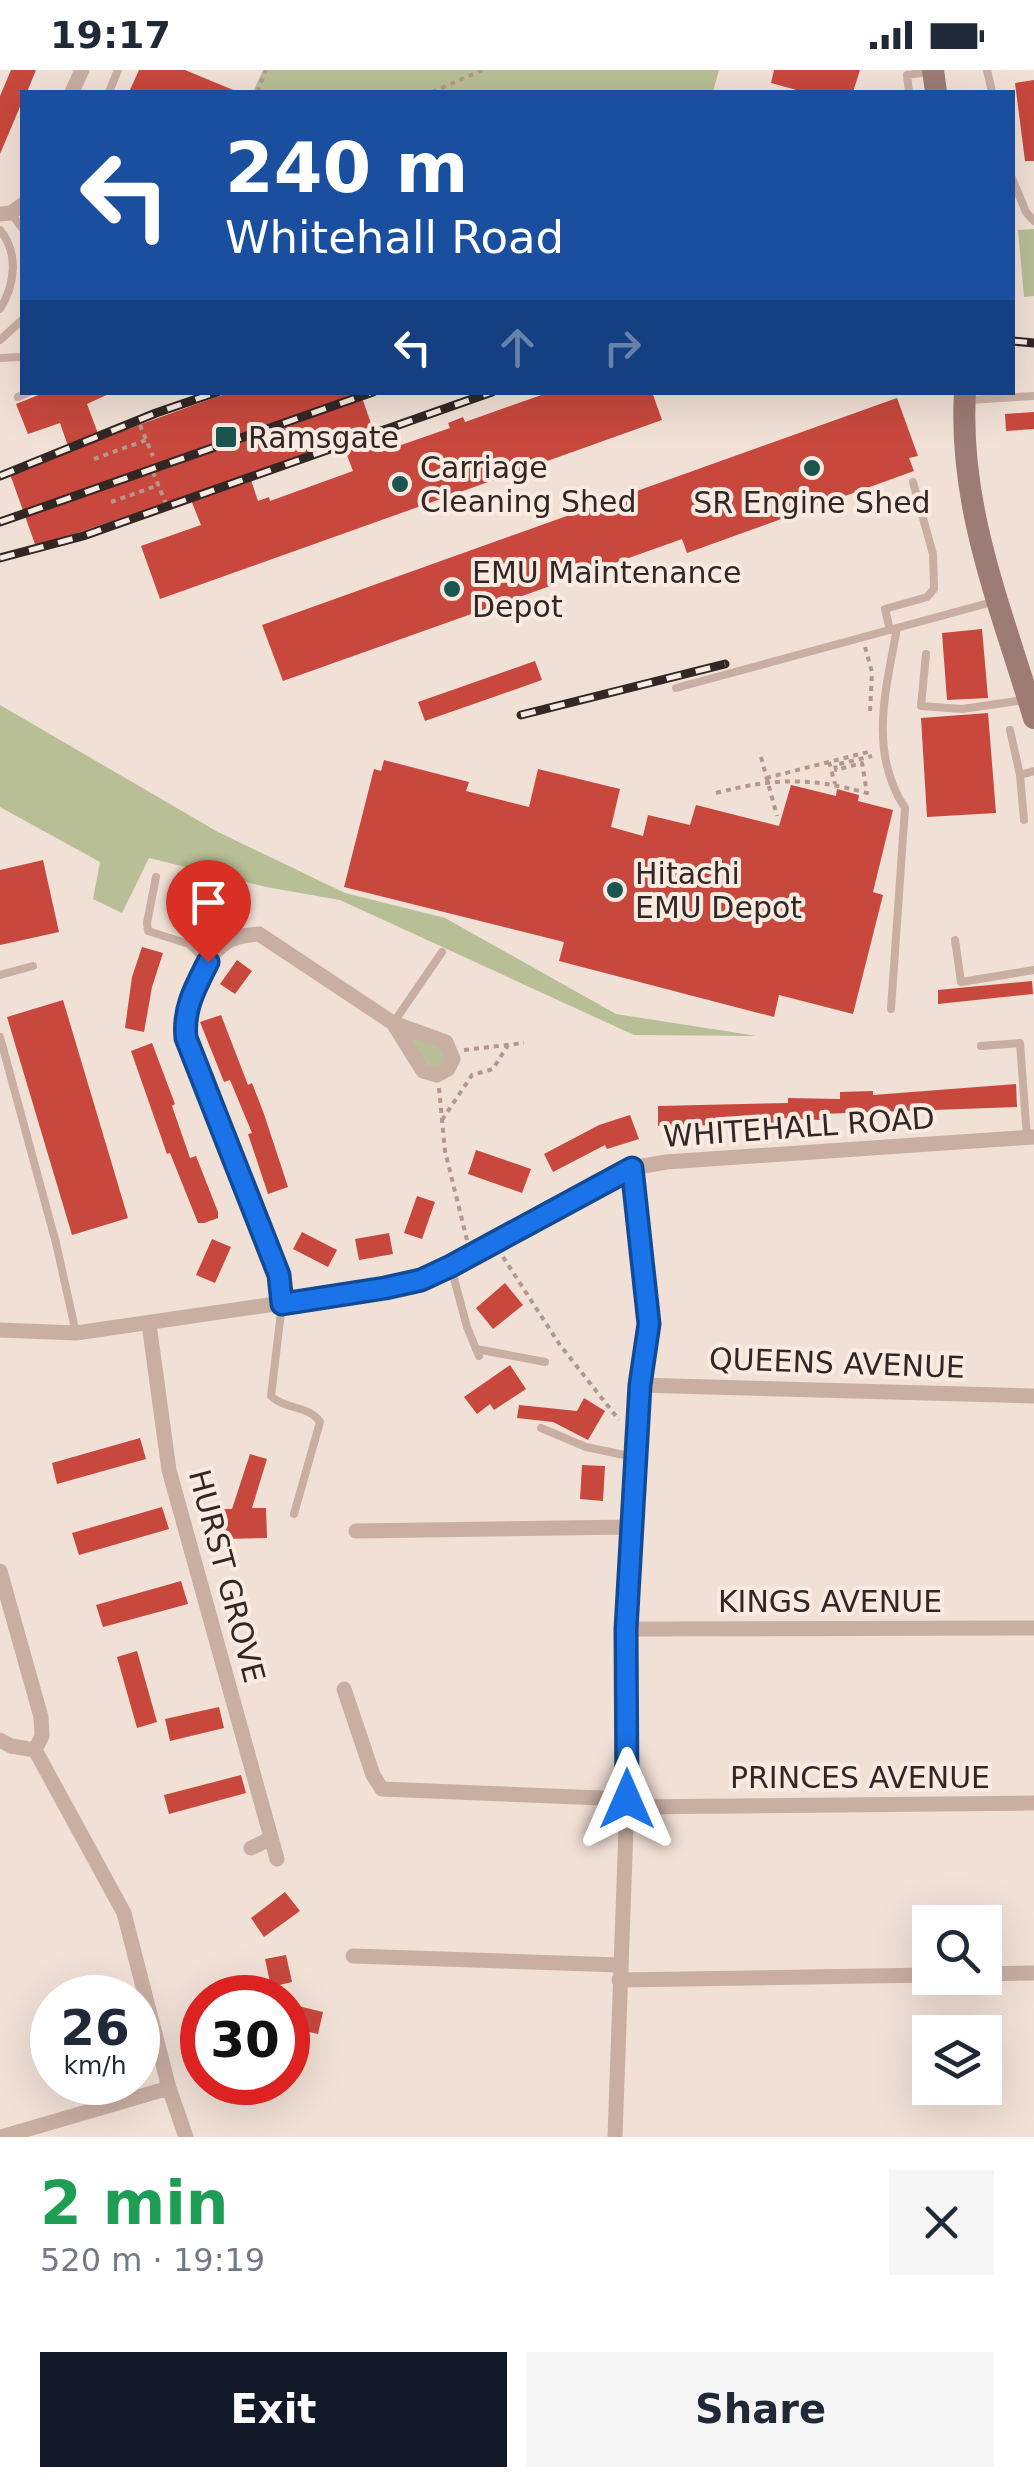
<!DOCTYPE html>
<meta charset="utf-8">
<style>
:root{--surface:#fff;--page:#f6f6f7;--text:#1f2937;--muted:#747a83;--accent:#111827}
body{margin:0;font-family:"DejaVu Sans",sans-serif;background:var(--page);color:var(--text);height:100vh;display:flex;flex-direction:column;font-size:38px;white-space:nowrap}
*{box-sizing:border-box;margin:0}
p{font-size:32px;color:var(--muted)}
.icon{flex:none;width:55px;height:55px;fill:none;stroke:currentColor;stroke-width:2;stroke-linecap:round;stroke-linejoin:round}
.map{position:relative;height:2067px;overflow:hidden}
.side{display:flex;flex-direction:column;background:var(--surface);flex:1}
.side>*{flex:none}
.guide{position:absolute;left:20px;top:20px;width:995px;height:305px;border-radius:0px;box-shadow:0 10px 40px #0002;background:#1a4fa0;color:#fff;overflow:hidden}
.tools{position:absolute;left:912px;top:1835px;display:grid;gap:20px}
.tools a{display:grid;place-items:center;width:90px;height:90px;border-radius:0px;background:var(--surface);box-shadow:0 10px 40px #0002;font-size:50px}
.speed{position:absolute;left:30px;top:1905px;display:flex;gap:20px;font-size:50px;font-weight:700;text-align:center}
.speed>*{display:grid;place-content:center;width:130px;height:130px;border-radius:50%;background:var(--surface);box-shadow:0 10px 40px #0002;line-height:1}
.speed small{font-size:25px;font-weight:400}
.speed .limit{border:15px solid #d22;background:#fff;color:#111}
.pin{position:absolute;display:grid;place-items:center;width:85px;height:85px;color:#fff;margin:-102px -42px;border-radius:50% 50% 50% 0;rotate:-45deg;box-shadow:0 0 10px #0007}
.pin .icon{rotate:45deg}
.me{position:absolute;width:110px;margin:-55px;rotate:0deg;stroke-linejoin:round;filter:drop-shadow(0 0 8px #0008)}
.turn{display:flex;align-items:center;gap:35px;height:210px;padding:0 40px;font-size:45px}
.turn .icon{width:130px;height:130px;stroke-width:2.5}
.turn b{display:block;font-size:70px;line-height:85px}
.lanes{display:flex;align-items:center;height:95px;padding:0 40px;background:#0003;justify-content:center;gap:50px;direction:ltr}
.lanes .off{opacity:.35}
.round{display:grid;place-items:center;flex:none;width:105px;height:105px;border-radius:0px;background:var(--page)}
.summary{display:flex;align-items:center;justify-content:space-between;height:170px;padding:0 40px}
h1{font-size:60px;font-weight:700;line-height:75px;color:#1e9e55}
.cta{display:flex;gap:20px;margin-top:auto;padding:20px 40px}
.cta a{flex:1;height:115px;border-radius:0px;background:var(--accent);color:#fff;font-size:40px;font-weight:700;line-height:115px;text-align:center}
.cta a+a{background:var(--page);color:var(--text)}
.status{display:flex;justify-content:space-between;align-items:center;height:70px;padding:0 50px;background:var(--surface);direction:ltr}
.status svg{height:28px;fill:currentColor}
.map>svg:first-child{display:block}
</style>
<div class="status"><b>19:17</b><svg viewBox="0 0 49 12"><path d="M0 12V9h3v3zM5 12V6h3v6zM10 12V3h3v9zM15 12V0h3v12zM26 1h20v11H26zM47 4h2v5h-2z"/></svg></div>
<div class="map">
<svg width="1034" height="2067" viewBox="0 0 1034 2067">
<rect width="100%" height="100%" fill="#f1e0d6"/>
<path fill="#b8bf96" d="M263,0H719L713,22H253Z
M1034,159V226L1024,227L1018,160Z
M0,635L218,762L345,823L445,848L616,944L757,966L634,965L340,830L266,817L149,788L122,843L93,829L100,792L0,737Z
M404,961L436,971L447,981L444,995L431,999Z"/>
<path fill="#c8483d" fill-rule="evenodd" d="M11,0H36L27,22H22V32L0,84V26Z
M139,0H185L238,22H129Z
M774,0H860L853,22H804L771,13Z
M1034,10V91H1025L1015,13Z
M46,322H113L87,334L100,369L230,322H360L381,382L450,358L448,353L463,347L465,352L550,322H652L662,350L160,529L141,476L201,455L189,425L36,477L10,404L69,379L60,353L28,364L16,334ZM342,372L353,401L270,431L269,427L258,431L249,404Z
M897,328L918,386L909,388L914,401L687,483L682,469L283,611L262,555Z
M1034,342V359L1006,361L1005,344Z
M982,559L988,628L947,630L942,563Z
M535,591L542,610L425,651L418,632Z
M988,643L996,743L927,747L921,648Z
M384,690L469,712L466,721L529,737L538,699L620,719L611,757L643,766L648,745L690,755L696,735L779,756L791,715L836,726L837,719L859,725L858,731L893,740L873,822L883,825L853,944L779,925L774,947L559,891L564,872L344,817L374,699L381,701Z
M43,790L59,862L0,875V800Z
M142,877L163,883L152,917L144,962L125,958L132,907Z
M237,890L252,901L235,924L220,914Z
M1032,911L1033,924L938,934V920Z
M63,930L128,1148L72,1165L7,947Z
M221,945L248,1015L252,1013L264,1044L288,1117L268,1124L248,1064L252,1063L230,1010L224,1012L200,952Z
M152,973L175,1034L172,1036L190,1088L196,1086L218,1142V1148L204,1153H198L170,1083L167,1084L131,981Z
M1016,1014L1017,1037L820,1044V1050L780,1048V1054L658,1056V1036L788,1033V1028L840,1029V1022L873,1021V1025Z
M630,1045L639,1069L607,1079L605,1075L553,1102L544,1084L599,1055Z
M476,1080L531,1099L522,1123L468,1104Z
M417,1126L435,1132L422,1169L404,1163Z
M302,1162L337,1180L328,1197L293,1179Z
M389,1163L393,1184L359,1190L355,1169Z
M212,1169L231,1177L215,1213L196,1205Z
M505,1213L523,1235L493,1259L476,1238Z
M510,1295L526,1319L494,1340L490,1334L477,1344L464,1327Z
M584,1328L605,1341L588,1370L553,1352L517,1348L519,1335L577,1341Z
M140,1368L146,1389L57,1414L52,1393Z
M250,1384L267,1389L252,1438H266L267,1468L223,1469L222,1439H232Z
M582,1395L605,1396L603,1431L580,1429Z
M162,1437L169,1459L79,1485L72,1463Z
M181,1511L188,1534L103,1557L96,1535Z
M137,1581L157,1652L137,1658L117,1587Z
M219,1637L224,1658L170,1671L165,1649Z
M241,1705L246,1723L169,1744L164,1725Z
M285,1822L300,1841L264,1867L251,1848Z
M286,1885L292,1912L271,1917L265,1889Z
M294,1935L323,1942L318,1964L289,1957Z"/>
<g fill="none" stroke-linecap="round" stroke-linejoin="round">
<path stroke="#b4978d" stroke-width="4" stroke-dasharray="5 5" stroke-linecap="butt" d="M257,22L266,0
M432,22L483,0
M140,355L153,386
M94,389L146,370
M153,402L166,434
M111,432L159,415
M865,577L872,602L870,642
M761,687L777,746
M829,692L835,714
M766,708L872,681
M716,723C775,708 808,707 867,723L862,693L836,700L835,695L872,686
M464,980L524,973
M439,1018L445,1081L467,1170
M442,1050L472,1005L493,999L508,975
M503,1187L560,1275L619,1350"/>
<path stroke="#c9aea2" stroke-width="8" d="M987,0L992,22
M109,22L118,0
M909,22L907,5L929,2
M1012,108L1026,142L1034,151
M11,143L22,158
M0,160C19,183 15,215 0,239
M0,270L22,250
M0,288L22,287
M18,327L29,322
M969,330L1034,326
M890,560L885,539L927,527L934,519L933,484L913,412
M926,584L921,636L962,639L1024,630
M676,618L996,531
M1010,660L1020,705
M1024,750L1020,705L1034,701
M156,807L147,853L148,861L189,874L208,892
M955,870L961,912L1034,900
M0,905L33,896
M891,939L905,738C868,682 886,619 897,558
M394,952L442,882
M0,967L56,1173L76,1263
M981,976L1020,973L1027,1068
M451,1197L467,1257L479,1286
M282,1234L271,1326C285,1340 309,1335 320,1352L294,1444
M476,1279L545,1292
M541,1358L586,1377L634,1387"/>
<path stroke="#c9aea2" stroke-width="15" d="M72,22L82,0
M0,144L11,143L22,135
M282,1234L279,1205L186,968C183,937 199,890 227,872C236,866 248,865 259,864L393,953L446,972L453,989L448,999L437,1005L423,1001L393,953
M149,1254L169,1400L277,1789
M0,1260L76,1263L385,1218L421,1209L451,1197L632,1098L666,1092L1034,1067
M639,1315L1034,1326
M356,1461L631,1457
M0,1501L41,1647L42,1666L35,1680
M626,1559L1034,1558
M344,1619L373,1705L382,1719L627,1729
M0,1670L11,1676L35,1680
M35,1680L124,1843L169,2018L186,2067
M626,1737L1034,1733
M251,1778L270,1769
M353,1886L619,1895
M985,1904L1034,1903
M619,1910L930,1905
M1,2067L169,2018
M615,2067L627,1729L626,1559L639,1315L649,1254L632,1098"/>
<path stroke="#9c7c74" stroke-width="22" d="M933,0L936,22
M965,322C958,438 1002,540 1034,648"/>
<g stroke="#332725" stroke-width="9">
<path id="rail" d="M1012,271L1034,273
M0,406L156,343L217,322
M0,452L373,322
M0,488L83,466L492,322
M521,645L725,594"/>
</g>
<use href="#rail" stroke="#f9ebe2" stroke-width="5" stroke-dasharray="15" stroke-linecap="butt"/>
</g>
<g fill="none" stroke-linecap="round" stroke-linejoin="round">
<g stroke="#114b97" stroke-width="25">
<path id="route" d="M208,892C195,918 183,939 186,968L279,1205L282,1234L385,1218L421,1210L451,1196L632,1098L649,1254L640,1315L626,1559L627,1729"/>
</g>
<use href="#route" stroke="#1a73e8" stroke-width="18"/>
</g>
<g fill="#1a554f" stroke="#f9ebe2" stroke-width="4">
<rect x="214" y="355" width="24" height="24" rx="5"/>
<circle cx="812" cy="398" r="10"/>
<circle cx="400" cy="414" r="10"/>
<circle cx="452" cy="519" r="10"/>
<circle cx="615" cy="820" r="10"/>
</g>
<g text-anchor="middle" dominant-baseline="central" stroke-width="8" stroke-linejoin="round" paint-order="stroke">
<g font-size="30" fill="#332725" stroke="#f9ebe2" text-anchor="start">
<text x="248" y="367">Ramsgate</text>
<text x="420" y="397">Carriage<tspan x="420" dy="34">Cleaning Shed</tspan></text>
<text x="812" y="432" text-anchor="middle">SR Engine Shed</text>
<text x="472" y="502">EMU Maintenance<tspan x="472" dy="34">Depot</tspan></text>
<text x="635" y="803">Hitachi<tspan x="635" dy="34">EMU Depot</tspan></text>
</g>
<g font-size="30" fill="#332725" stroke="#f9ebe2">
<text transform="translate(799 1057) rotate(-4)">WHITEHALL ROAD</text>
<text transform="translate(837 1293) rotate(2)">QUEENS AVENUE</text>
<text transform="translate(227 1506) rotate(75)">HURST GROVE</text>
<text x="830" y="1531">KINGS AVENUE</text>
<text x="860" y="1707">PRINCES AVENUE</text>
</g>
</g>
</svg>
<div class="tools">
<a><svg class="icon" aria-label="search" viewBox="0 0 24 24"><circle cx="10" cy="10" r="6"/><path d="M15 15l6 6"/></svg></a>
<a><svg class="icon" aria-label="layers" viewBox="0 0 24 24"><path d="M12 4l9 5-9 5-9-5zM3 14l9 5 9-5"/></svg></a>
</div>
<div class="speed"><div>26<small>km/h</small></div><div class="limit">30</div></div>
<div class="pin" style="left:208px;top:892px;background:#d93025"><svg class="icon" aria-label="arrive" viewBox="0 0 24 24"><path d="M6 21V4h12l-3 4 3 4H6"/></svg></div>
<svg class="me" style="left:627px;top:1729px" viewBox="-20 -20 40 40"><path d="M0-17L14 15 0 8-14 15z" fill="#1a73e8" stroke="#fff" stroke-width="4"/></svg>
<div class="guide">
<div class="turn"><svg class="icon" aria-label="left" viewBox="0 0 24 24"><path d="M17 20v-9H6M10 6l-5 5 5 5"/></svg><div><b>240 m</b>Whitehall Road</div></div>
<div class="lanes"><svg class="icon" aria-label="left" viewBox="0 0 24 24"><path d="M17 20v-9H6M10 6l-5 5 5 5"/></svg><svg class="icon off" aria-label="ahead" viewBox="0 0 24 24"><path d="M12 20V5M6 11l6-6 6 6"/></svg><svg class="icon off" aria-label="right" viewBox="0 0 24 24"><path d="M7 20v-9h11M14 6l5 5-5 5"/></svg></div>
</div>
</div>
<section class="side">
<div class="summary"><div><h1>2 min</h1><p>520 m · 19:19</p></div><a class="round"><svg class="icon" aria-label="close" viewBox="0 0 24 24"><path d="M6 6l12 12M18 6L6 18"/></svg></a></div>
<div class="cta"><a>Exit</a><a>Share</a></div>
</section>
